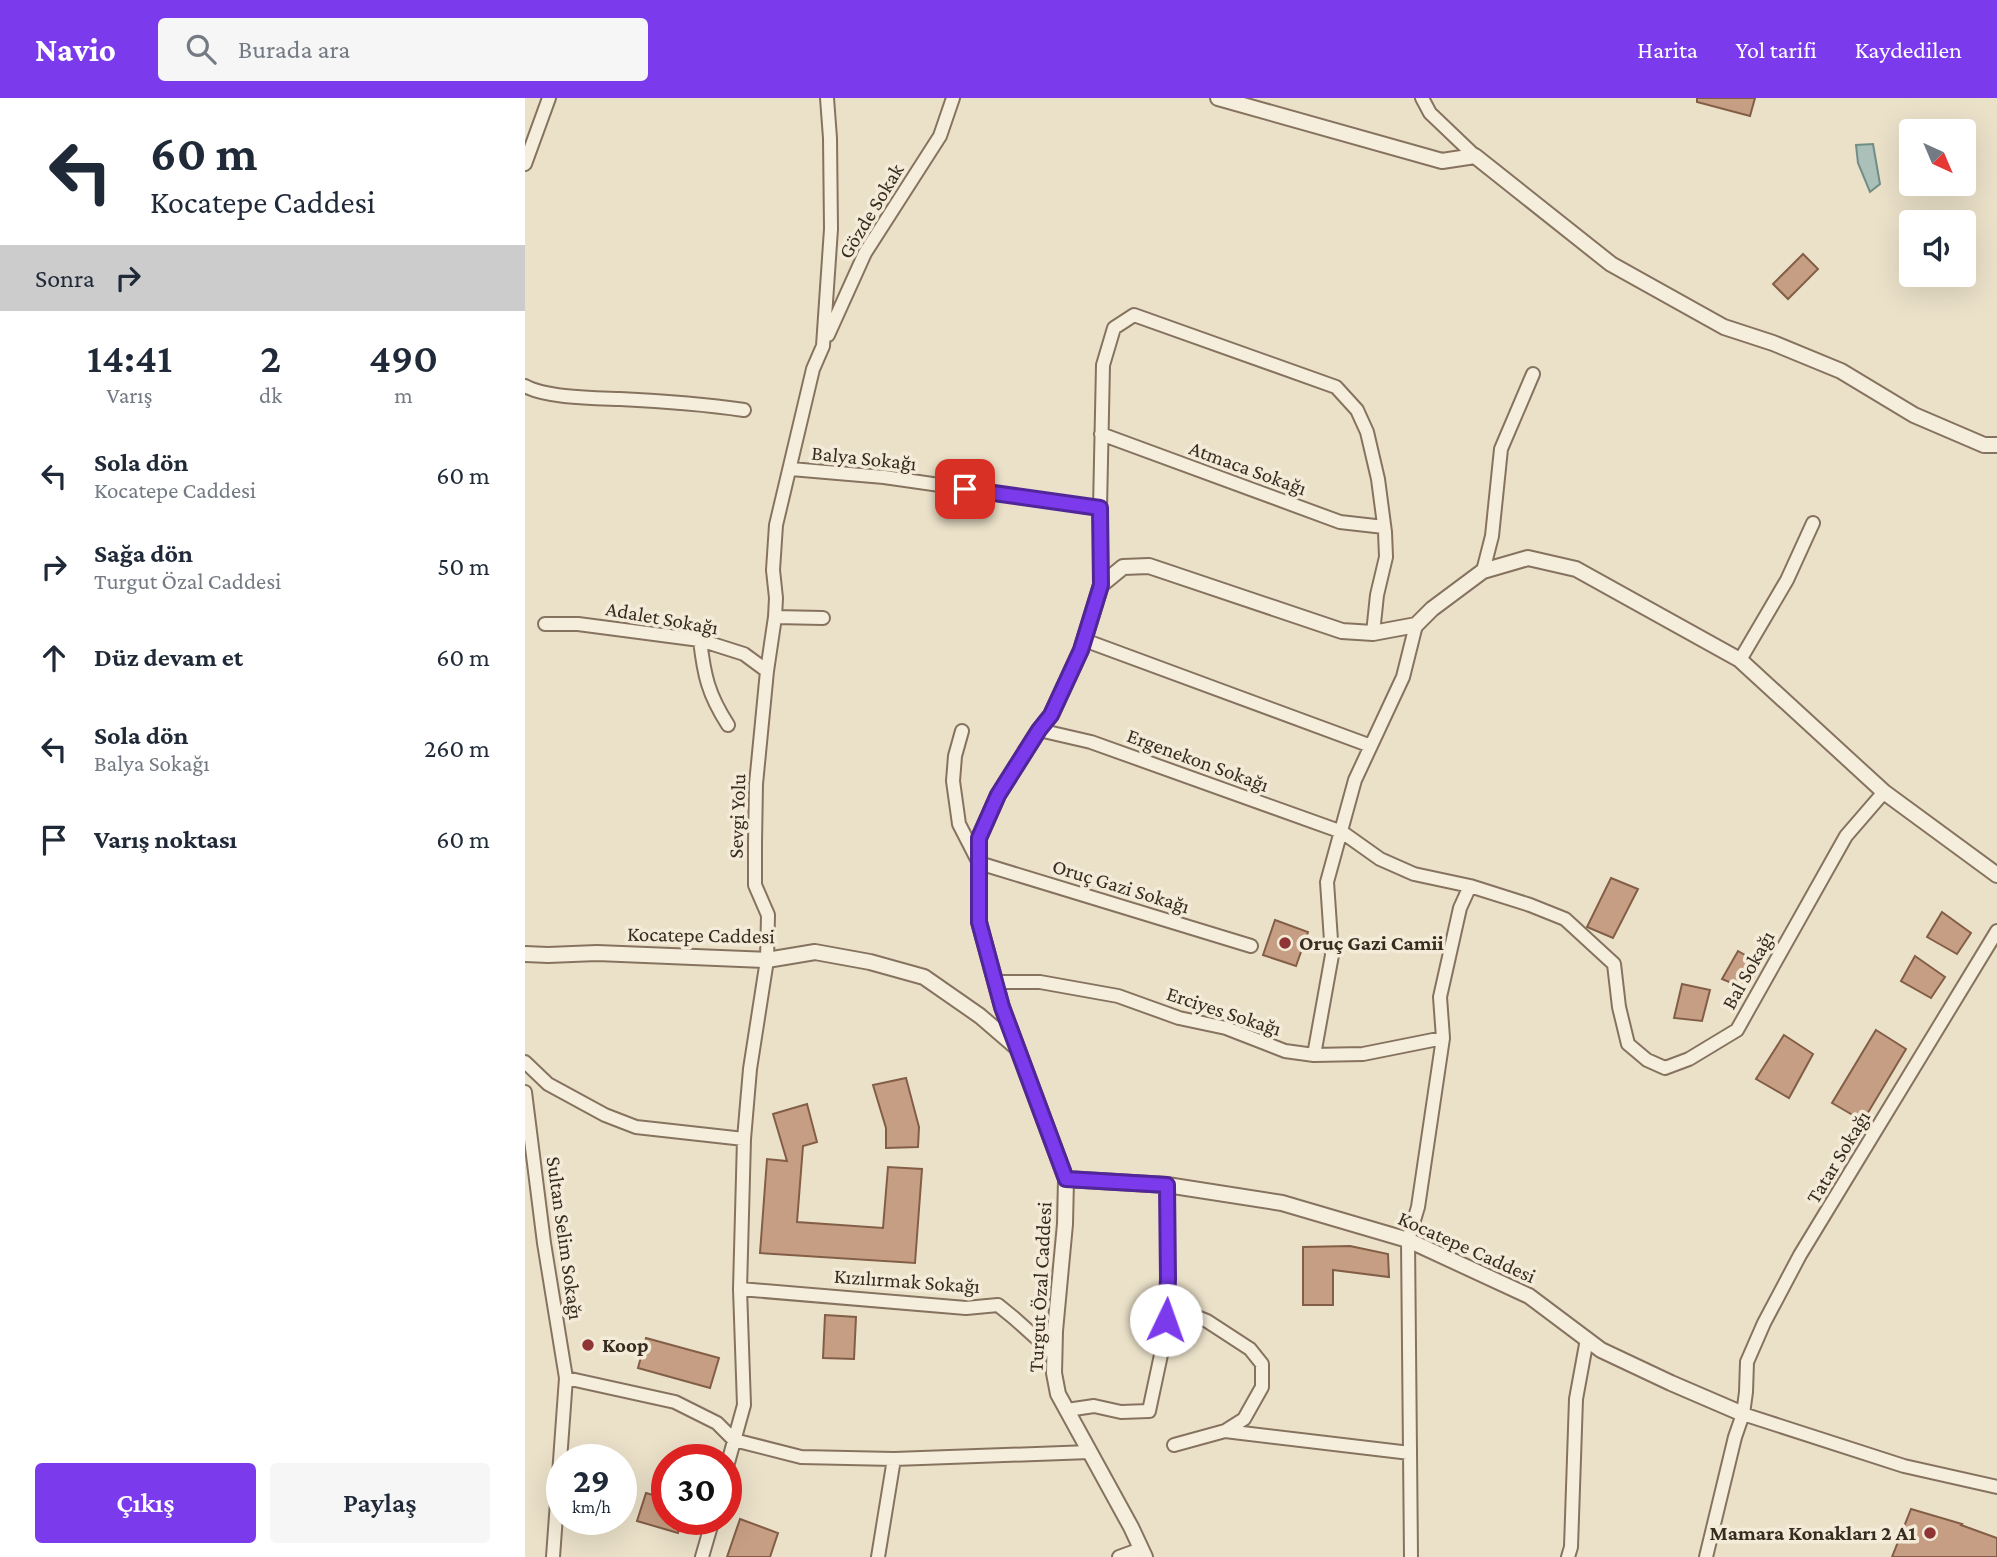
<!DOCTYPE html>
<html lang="tr">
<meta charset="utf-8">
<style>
:root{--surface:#fff;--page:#f6f6f7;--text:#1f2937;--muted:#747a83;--accent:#7c3aed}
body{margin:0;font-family:"Crimson Pro",serif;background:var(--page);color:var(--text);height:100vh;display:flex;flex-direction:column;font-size:26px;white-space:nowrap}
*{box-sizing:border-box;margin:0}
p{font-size:23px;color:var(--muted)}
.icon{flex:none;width:38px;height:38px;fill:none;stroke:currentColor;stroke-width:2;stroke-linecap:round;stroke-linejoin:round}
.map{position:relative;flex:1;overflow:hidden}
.panel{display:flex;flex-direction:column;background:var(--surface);width:525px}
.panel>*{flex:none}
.hud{background:#fff;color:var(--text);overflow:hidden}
.needle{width:46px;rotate:136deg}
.buttons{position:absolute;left:1374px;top:21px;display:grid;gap:14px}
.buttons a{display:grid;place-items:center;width:77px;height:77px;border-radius:7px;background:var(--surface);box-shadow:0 7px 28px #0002;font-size:35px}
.speed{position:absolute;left:21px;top:1346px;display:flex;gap:14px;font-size:35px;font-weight:700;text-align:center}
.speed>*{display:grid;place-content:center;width:91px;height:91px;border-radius:50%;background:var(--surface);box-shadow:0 7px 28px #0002;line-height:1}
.speed small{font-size:18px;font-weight:400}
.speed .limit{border:10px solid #d22;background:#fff;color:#111}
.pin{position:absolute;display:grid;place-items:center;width:60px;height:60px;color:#fff;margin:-30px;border-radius:14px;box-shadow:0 4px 10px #0006}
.me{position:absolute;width:77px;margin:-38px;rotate:3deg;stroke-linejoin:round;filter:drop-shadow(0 0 5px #0008)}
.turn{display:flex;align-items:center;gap:24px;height:147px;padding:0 35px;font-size:32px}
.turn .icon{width:91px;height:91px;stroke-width:2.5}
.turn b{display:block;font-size:49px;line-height:60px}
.then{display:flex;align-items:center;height:66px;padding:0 35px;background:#0003;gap:14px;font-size:26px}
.eta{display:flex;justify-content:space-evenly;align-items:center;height:119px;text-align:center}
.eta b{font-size:42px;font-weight:600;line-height:49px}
.cta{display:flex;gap:14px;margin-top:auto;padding:14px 35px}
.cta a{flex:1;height:80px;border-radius:7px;background:var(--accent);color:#fff;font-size:28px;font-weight:600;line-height:80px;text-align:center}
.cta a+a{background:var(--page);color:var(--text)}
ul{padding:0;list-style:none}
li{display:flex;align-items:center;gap:21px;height:91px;padding:0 35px}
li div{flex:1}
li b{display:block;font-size:26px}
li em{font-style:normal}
header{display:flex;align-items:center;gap:42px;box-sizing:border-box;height:98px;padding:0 35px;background:var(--accent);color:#fff}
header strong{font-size:33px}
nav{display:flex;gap:38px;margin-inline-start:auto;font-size:24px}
.search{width:490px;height:63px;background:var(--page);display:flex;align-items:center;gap:18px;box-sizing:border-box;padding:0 24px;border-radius:7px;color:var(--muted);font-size:26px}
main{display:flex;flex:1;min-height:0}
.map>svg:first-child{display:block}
</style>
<header>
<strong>Navio</strong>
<div class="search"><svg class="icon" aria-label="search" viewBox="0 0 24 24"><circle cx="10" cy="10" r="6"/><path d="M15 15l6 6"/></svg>Burada ara</div>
<nav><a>Harita</a><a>Yol tarifi</a><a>Kaydedilen</a></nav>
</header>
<main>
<section class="panel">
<div class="hud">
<div class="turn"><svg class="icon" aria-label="left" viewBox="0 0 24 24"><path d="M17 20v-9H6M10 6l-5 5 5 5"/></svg><div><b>60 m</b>Kocatepe Caddesi</div></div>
<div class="then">Sonra<svg class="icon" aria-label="right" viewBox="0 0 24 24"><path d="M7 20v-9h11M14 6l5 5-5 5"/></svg></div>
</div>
<div class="eta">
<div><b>14:41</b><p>Varış</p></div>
<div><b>2</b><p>dk</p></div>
<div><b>490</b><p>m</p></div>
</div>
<ul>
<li><svg class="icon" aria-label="left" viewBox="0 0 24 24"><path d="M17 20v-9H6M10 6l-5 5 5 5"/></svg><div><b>Sola dön</b><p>Kocatepe Caddesi</p></div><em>60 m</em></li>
<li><svg class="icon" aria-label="right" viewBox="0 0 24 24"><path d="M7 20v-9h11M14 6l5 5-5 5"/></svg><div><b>Sağa dön</b><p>Turgut Özal Caddesi</p></div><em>50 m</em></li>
<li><svg class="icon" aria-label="ahead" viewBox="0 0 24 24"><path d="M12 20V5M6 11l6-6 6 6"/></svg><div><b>Düz devam et</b></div><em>60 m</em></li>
<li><svg class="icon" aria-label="left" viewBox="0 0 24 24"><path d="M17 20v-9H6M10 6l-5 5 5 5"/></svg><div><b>Sola dön</b><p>Balya Sokağı</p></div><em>260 m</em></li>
<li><svg class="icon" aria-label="arrive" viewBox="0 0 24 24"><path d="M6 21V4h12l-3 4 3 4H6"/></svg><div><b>Varış noktası</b></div><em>60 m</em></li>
</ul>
<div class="cta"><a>Çıkış</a><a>Paylaş</a></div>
</section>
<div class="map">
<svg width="1472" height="1459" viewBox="0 0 1472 1459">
<rect width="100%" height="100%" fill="#ebe1c9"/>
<path fill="#aac0b9" stroke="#718e86" stroke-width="2" d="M1348,46L1355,86L1345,94L1333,65L1331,47Z"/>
<path fill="#c69e83" stroke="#835e47" stroke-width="2" d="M1172,0H1230L1225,18L1172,4Z
M1278,156L1293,171L1263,201L1248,186Z
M1086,780L1113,791L1088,840L1062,829Z
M1417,814L1446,835L1432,856L1402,839Z
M750,822L783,834L771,868L738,857Z
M1213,853L1236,866L1221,891L1197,881Z
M1390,858L1420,879L1406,900L1376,883Z
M1157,886L1185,892L1177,923L1149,920Z
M1351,932L1381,951L1338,1023L1307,1005Z
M1259,937L1288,956L1264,1000L1231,981Z
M381,980L394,1029L393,1049L361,1050V1030L348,987Z
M282,1006L292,1044L278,1048L272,1124L358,1130L363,1069L397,1071L390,1165L235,1155L242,1061L262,1063L248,1016Z
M825,1148L863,1156L864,1179L808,1172V1207H778V1149Z
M300,1217L331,1219L329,1261L298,1260Z
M121,1240L194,1260L185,1290L113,1270Z
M121,1395L142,1401V1421H157L153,1435L112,1423Z
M1386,1411L1437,1426L1436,1427L1472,1440V1459H1367Z
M215,1421L253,1435L245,1459H202Z"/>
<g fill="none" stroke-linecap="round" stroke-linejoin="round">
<g stroke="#86735f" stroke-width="16">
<path id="minor" d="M897,0L905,15L950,58
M0,66L24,0
M303,237L340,155L415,38L428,0
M0,288C21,300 70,300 95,301C137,303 178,306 219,312
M576,336L815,424L859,429
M266,371L359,379L575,410
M958,473L967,438L976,351L1008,276
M576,487L575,410L578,267L589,230L609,217L811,289L832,312L842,334L853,381L860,434L861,459L852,497L848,535
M250,519L298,520
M20,526H53L175,542L219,556L242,573
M175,542C179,577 183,596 203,627
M559,542L846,648
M1215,562L1262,482L1288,425
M514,632L566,644L817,734L855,761L889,776L945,788L935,810L915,899L918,940L893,1109L883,1142L886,1459
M437,633L430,658L428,683L434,726L454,765L726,848
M945,788L1005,807L1040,821L1089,866L1094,909L1103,946L1122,962L1140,970L1164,961L1212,932L1321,738L1359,694
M470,884H515L593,898L654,920L701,930L760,953L789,957L838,956L918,940
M789,957L807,857L802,784L830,682L878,579L891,527
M0,964L23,986L80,1017L111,1029L219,1041
M0,994L19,1145L41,1280L28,1459
M215,1191L441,1210L473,1207L489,1220L529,1256
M642,1207L682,1223L725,1251L737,1266V1289L719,1321L700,1333L649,1347
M41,1280L150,1304L192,1325L209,1342L276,1359L369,1361L565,1354
M542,1312L569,1308L596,1314L624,1313L640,1238L643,1181L642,1087
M1218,1316L1379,1368L1472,1389
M700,1333L885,1355
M201,1372L219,1307L215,1191L219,1041L225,971L242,862L243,817L230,787V745L231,686L242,573L250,519L251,500L248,472L251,427L288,271L298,248L306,131L305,40L302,0
M177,1459L188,1421
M353,1459L369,1361
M594,1459L616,1451
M1043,1459L1046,1449L1051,1301L1062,1241
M1181,1459L1210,1339L1218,1316L1221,1294L1222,1264L1239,1225L1275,1157L1472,833"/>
</g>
<g stroke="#86735f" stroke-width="18">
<path id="tertiary" d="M693,0L917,63L950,58L1086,166L1199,229L1248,245L1316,273L1389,317L1459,347H1472
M0,856L23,857L72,855L242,862L290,854L345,864L399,879L455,918L491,949
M541,1081L642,1087L757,1105L883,1142L1004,1198L1076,1252L1146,1285L1218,1316
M620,1459L606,1429L533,1296L529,1275L530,1233L540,1126L541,1081L477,909L454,824V740L473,697L514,632L526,617L556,552L576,487L598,469L624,468L817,533L848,535L891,527L907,511L958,473L1003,460L1051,471L1215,562L1359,694L1472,777"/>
</g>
<use href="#minor" stroke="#f6eedc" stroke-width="12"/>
<use href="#tertiary" stroke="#f6eedc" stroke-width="14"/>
</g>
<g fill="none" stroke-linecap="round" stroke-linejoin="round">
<g stroke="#51269a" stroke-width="18">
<path id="route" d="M440,391L575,410L576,487L556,552L526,617L514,632L473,697L454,740V824L477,909L541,1081L642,1087L643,1181L641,1222"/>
</g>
<use href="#route" stroke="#7c3aed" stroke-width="12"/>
</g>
<g fill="#903536" stroke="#f3ebd8" stroke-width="2.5">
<circle cx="760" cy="845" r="7"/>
<circle cx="63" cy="1247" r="7"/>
<circle cx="1405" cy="1435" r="7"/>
</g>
<g text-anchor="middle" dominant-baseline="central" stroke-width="7" stroke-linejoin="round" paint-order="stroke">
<g font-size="21" fill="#382c21" stroke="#f3ebd8">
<text transform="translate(346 113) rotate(-59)">Gözde Sokak</text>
<text transform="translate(339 360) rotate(6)">Balya Sokağı</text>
<text transform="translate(723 370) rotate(20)">Atmaca Sokağı</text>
<text transform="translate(137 520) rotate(10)">Adalet Sokağı</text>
<text transform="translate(673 662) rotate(20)">Ergenekon Sokağı</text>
<text transform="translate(212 718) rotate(-88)">Sevgi Yolu</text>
<text transform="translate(596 788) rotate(17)">Oruç Gazi Sokağı</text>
<text transform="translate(176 837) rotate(1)">Kocatepe Caddesi</text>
<text transform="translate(1223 872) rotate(-61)">Bal Sokağı</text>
<text transform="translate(699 913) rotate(18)">Erciyes Sokağı</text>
<text transform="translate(1313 1059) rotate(-59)">Tatar Sokağı</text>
<text transform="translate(40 1140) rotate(82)">Sultan Selim Sokağı</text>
<text transform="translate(942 1149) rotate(24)">Kocatepe Caddesi</text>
<text transform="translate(382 1183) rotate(4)">Kızılırmak Sokağı</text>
<text transform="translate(515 1189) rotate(-87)">Turgut Özal Caddesi</text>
</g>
<g font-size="21" font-weight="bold" fill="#382c21" stroke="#f3ebd8" text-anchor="start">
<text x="774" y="845">Oruç Gazi Camii</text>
<text x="77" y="1247">Koop</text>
<text x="1391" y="1435" text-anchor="end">Mamara Konakları 2 A1</text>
</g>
</g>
</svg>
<div class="buttons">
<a><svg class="needle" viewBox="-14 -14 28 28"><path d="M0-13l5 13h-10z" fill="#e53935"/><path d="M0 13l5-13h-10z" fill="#747a83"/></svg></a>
<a><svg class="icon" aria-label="sound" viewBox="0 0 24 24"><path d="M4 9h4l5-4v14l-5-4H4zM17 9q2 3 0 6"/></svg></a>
</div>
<div class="speed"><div>29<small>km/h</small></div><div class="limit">30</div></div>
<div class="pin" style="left:440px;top:391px;background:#d93025"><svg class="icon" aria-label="arrive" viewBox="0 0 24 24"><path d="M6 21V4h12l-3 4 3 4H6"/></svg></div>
<svg class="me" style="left:641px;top:1222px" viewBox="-20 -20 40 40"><circle r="19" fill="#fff"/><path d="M0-13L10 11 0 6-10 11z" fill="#7c3aed"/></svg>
</div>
</main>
